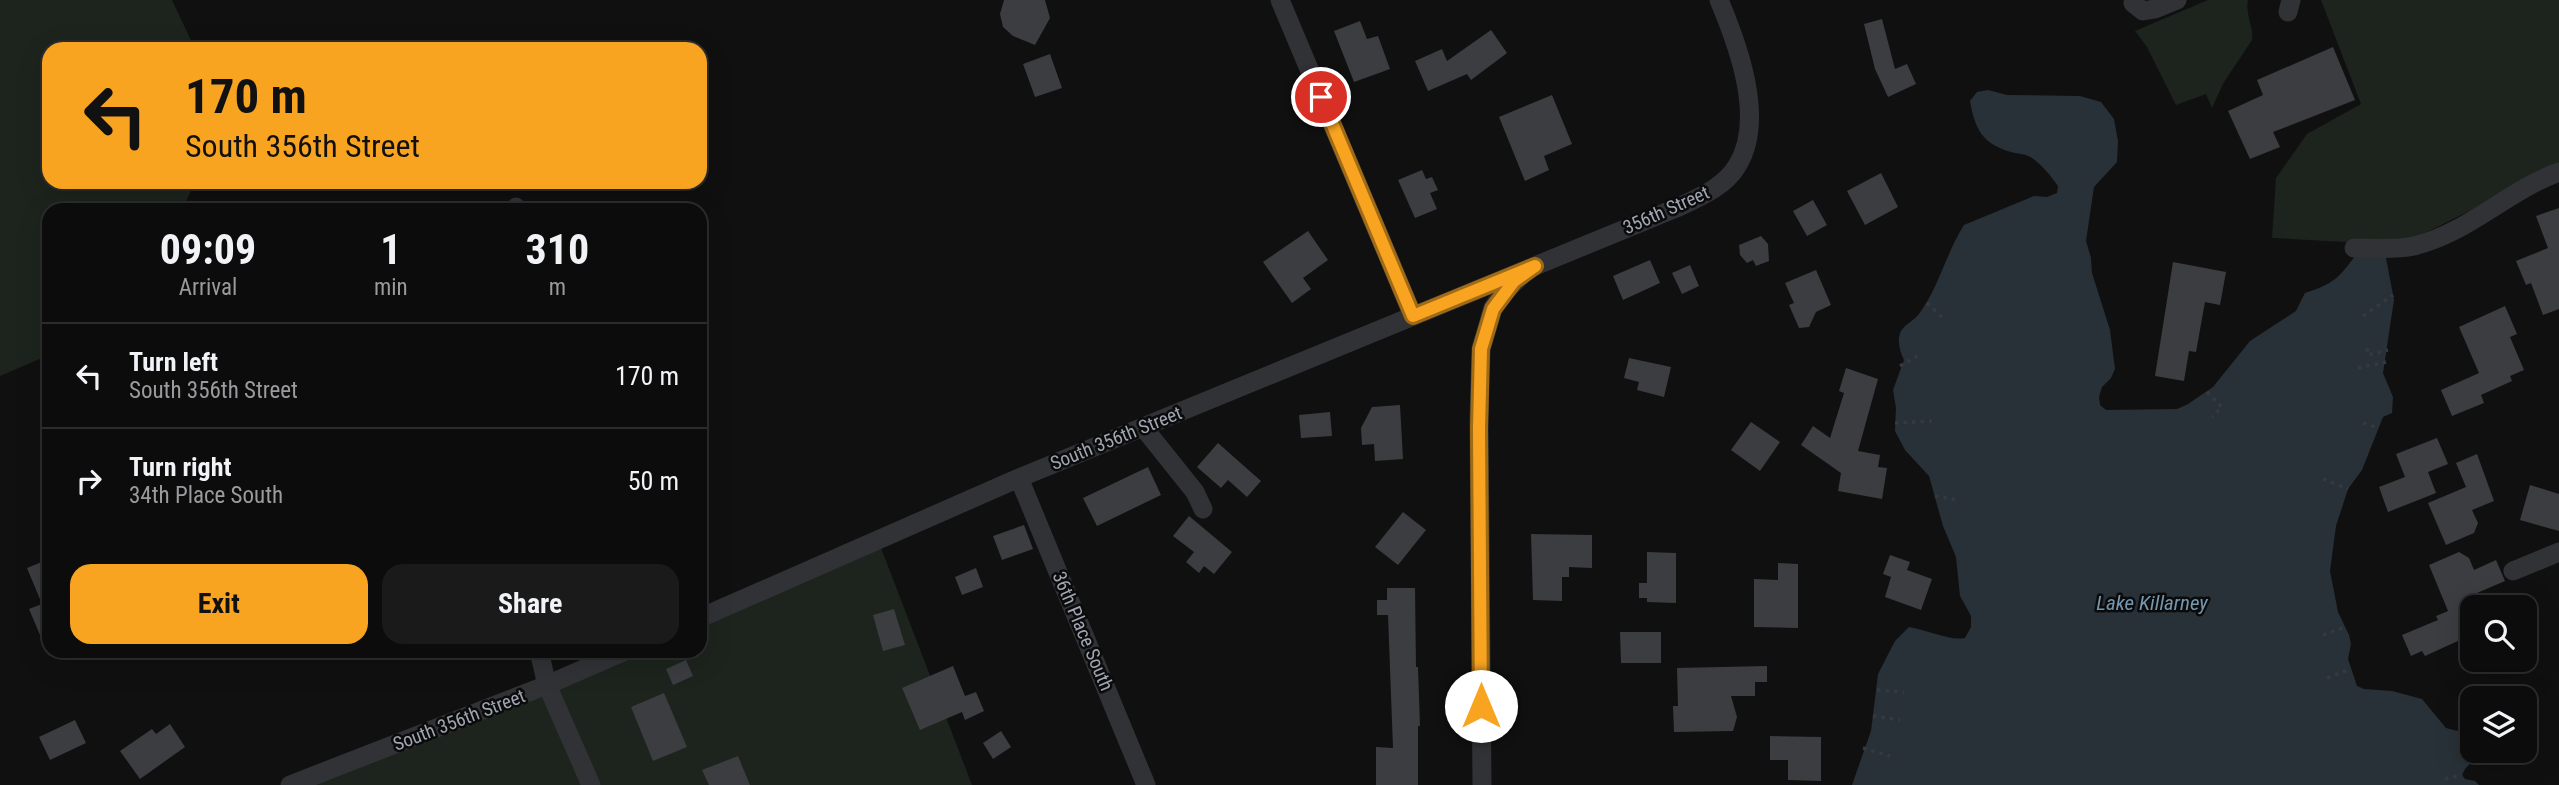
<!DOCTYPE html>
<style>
:root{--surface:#0c0c0d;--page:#1a1a1b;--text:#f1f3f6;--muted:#9a9b9d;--line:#2c2c2e;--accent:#f8a421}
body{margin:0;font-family:"Roboto Condensed",sans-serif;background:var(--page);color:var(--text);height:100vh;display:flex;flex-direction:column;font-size:26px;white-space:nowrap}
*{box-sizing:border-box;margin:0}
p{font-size:23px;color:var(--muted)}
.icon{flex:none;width:38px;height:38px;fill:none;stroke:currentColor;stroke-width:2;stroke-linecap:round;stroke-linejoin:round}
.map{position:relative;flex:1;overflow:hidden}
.panel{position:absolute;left:42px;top:203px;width:665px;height:455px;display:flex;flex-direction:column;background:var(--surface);border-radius:21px;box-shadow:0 7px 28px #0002,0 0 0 2px var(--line)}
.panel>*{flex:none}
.banner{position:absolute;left:42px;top:42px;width:665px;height:147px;border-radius:21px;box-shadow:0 7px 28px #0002,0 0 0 2px var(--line);background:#f8a421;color:#111;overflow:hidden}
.fabs{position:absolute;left:2460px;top:595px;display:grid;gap:14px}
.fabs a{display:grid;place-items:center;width:77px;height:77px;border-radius:14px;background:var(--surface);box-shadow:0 7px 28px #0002,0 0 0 2px var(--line);font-size:35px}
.pin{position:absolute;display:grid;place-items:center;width:60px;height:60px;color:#fff;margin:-30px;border:4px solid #fff;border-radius:50%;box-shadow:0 2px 7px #0007}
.me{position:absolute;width:77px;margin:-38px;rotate:0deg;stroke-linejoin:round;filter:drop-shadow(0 0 5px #0008)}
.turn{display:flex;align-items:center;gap:24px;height:147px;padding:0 28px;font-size:32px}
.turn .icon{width:91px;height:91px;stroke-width:2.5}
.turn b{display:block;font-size:49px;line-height:60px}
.eta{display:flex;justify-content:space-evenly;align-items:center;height:119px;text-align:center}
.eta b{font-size:42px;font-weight:700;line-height:49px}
.cta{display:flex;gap:14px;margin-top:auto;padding:14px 28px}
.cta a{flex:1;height:80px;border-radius:21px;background:var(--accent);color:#111;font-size:28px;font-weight:700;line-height:80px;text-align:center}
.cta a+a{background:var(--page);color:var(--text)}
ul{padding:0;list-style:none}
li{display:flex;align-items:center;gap:21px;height:105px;padding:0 28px;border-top:2px solid var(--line)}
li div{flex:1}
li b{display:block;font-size:26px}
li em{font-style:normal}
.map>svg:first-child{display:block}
</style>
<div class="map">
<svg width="2559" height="785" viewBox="0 0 2559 785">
<rect width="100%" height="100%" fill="#101011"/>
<path fill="#1c241d" d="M0,0H172L195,49H49V182H195L182,210H49V355L0,376Z
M2208,0H2248C2245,15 2254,27 2252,40L2224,82L2212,108L2206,94L2176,105L2147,47L2135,31Z
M2321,0H2559V166L2401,245L2272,238L2276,178L2307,134L2361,104Z
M878,540L972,785H288L611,651H700V614Z"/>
<path fill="#283137" d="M1988,90L2007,95L2080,96L2101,102L2114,119L2118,141L2117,162L2094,187L2086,241L2091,258L2092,273L2110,330L2115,369L2111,378L2102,387L2099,397L2100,405L2106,410L2177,409L2188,404L2213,387L2250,341L2296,311L2305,293C2333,284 2339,278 2355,256L2384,255L2386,258L2394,300L2383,373L2393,397L2392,413L2383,417L2362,470L2348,489L2336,526L2330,571L2338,612L2349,635L2351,644L2348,659L2357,686L2364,689L2392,691L2422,699L2446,728L2470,734L2473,737V751H2478V755L2465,769L2462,775L2465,779L2475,781L2479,785H1852L1871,731L1878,674L1895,641L1909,627C1927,630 1950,641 1965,638L1971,627V616L1960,596L1956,557L1943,526L1929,476L1905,450L1895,431L1896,408L1893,390L1904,360C1900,352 1897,342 1900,333C1903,325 1914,321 1919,314C1939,287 1946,253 1964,225L2034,196L2047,197L2057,193L2058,186C2051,176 2042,165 2032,158C2027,154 2018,154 2011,152C1983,144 1975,130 1970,101L1977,92Z"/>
<path fill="#3c3d41" d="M1004,0H1045L1050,18L1035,45L1013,36L1003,27L1000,14Z
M1882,19L1895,69L1907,64L1916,84L1888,97L1875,69L1864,24Z
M1360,21L1367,39L1378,36L1390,69L1354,82L1334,31Z
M1491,30L1507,53L1471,80L1467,74L1428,91L1415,61L1442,49L1447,61Z
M2333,47L2355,100L2273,132L2280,147L2250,159L2228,111L2263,95L2257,80Z
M1050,54L1062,88L1035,97L1023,64Z
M1552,95L1572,144L1544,156L1549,170L1525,181L1499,117Z
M1422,170L1426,179L1432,177L1438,190L1430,193L1437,209L1415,218L1398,180Z
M1881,173L1898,207L1865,225L1847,191Z
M1813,200L1827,225L1807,236L1793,211Z
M2559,208V309L2543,315L2531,283L2526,285L2516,261L2548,248L2536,216Z
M1308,231L1328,260L1303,278L1311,289L1292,303L1263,262Z
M1761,236L1768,244L1769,261L1756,266L1753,260L1747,263L1740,255L1739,245Z
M1650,260L1660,283L1623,300L1613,276Z
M2173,262L2226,272L2220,305L2205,302L2196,352L2189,351L2184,381L2155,376Z
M1690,265L1699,286L1682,294L1672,273Z
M1816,270L1831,305L1816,312L1809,327L1799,328L1789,305L1794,303L1785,283Z
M2505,306L2517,334L2510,337L2524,370L2510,376L2512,381L2481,395L2484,403L2452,416L2441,390L2479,373L2459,327Z
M1629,358L1671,367L1664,397L1637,390L1639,382L1624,378Z
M1846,368L1878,379L1858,451L1880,455L1878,467L1887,468L1882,499L1838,491L1841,473L1801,445L1813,426L1830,438L1844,393L1839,391Z
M1400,405L1403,459L1375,461L1374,444L1362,445L1361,428L1372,407Z
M1330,412L1332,436L1301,438L1299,415Z
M1751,422L1780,442L1760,471L1731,450Z
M2437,438L2448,464L2428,472L2436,493L2388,512L2379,487L2405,477L2396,454Z
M1218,443L1261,481L1247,497L1228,480L1221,488L1197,467Z
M2477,454L2494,501L2472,510L2478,523L2474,533L2446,545L2428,503L2466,487L2456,463Z
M1148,467L1161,495L1097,526L1083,498Z
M2530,485L2559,494V531L2520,520Z
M1403,512L1426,530L1398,565L1375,547Z
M1189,516L1232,552L1214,574L1204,566L1199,573L1186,562L1194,552L1173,536Z
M1024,525L1033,549L1002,560L993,536Z
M1531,534L1592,535V568L1569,567V577H1562V601L1533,600Z
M1647,552L1676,553V603L1647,602V598H1639V583H1647Z
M2459,552L2469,558L2474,570L2496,560L2505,581L2470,596L2473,603V623L2460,628V640L2425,656L2422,651L2411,656L2402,635L2438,620L2436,616L2448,611L2429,565Z
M1890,555L1910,562L1907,570L1932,579L1921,610L1885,597L1891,577L1883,574Z
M49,559V656L29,609L42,604L27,568Z
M1778,563L1798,564V628L1754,627V579L1778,580Z
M976,568L983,587L962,595L955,577Z
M1387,588H1415L1416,667H1418L1420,726H1418V785H1376V747L1393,748L1388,615H1377V600H1387Z
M894,609L905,645L883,651L873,615Z
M1620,632H1661V663H1621Z
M686,660L693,676L673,685L666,669Z
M953,666L965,696L976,692L984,711L965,720L962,712L920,730L902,688Z
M1767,666V682H1755V696H1731L1737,717L1733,731L1674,732L1673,706H1678L1677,668Z
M664,693L687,747L653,761L631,707Z
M75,720L86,743L50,760L39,737Z
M170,724L185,747L140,779L120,751L152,729L156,734Z
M1001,731L1011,747L993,759L983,743Z
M1770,736L1821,737V781L1788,780V760H1770Z
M738,756L750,785H709L702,770Z"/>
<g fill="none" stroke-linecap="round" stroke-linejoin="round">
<path stroke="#37393d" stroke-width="3.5" stroke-dasharray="3.5 5" stroke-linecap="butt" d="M1927,303L1942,317
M2363,316L2393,295
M2367,348L2368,355L2388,350
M1900,366L1917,356
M2358,368L2386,362
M2207,392L2222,407L2212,417
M1895,423L1932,421
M2363,423L2378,428
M2323,479L2348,489
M1935,496L1959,500
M2323,635L2345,627
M2327,678L2350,669
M1877,690L1904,692
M1873,716L1900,720
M1863,748L1890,756
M2445,779L2462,775"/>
<path stroke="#313236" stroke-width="19" d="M1280,0L1413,316
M2133,3L2143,11L2155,9L2177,0
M2288,12L2291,0
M516,210V207
M2354,248C2373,248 2395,250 2414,246C2468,233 2507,191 2559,172
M1143,427L1195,492L1203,509
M1019,478L1146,785
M2513,571L2559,552
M700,618L1019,478L1681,206C1702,196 1725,186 1737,166C1766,120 1738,45 1719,0
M539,651L547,685L591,785
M290,785L547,685L625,651
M1482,785L1479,419L1481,349L1493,308L1504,292L1520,277"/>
</g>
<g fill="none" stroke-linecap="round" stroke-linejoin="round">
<g stroke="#a16b15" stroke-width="18">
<path id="route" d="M1321,97L1413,316L1535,266L1514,281L1493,309L1481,349L1479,429L1481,706"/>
</g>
<use href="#route" stroke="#f8a421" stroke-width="12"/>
</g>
<g text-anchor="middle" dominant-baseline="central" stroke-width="5" stroke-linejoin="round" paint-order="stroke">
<g font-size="19" fill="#a0a7b3" stroke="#0b0b0c">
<text transform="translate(1666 210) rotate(-24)">356th Street</text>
<text transform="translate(1116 438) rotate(-22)">South 356th Street</text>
<text transform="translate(1083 631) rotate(67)">36th Place South</text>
<text transform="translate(459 720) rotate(-21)">South 356th Street</text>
</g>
<g font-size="21" font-style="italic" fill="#7598b0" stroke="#0b0b0c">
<text x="2152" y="603">Lake Killarney</text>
</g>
</g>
</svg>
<div class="fabs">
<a><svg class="icon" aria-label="search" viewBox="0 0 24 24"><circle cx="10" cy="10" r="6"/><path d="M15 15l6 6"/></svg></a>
<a><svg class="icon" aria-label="layers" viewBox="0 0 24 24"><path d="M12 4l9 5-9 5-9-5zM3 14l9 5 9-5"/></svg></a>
</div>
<div class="pin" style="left:1321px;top:97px;background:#d93025"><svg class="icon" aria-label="arrive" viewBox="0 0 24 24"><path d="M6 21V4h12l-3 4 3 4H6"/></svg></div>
<svg class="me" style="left:1481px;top:706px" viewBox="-20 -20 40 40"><circle r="19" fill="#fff"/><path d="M0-13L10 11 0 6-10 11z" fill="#f8a421"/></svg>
<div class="banner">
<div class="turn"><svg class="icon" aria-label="left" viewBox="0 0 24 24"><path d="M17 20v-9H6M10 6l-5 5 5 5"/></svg><div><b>170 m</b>South 356th Street</div></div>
</div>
<section class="panel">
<div class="eta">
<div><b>09:09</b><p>Arrival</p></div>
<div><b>1</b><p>min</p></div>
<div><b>310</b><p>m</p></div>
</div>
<ul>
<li><svg class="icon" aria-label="left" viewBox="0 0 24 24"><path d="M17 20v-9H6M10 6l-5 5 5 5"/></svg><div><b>Turn left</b><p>South 356th Street</p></div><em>170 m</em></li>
<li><svg class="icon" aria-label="right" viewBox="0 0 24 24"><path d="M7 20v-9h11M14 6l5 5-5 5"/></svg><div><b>Turn right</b><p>34th Place South</p></div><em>50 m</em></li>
</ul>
<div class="cta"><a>Exit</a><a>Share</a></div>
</section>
</div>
